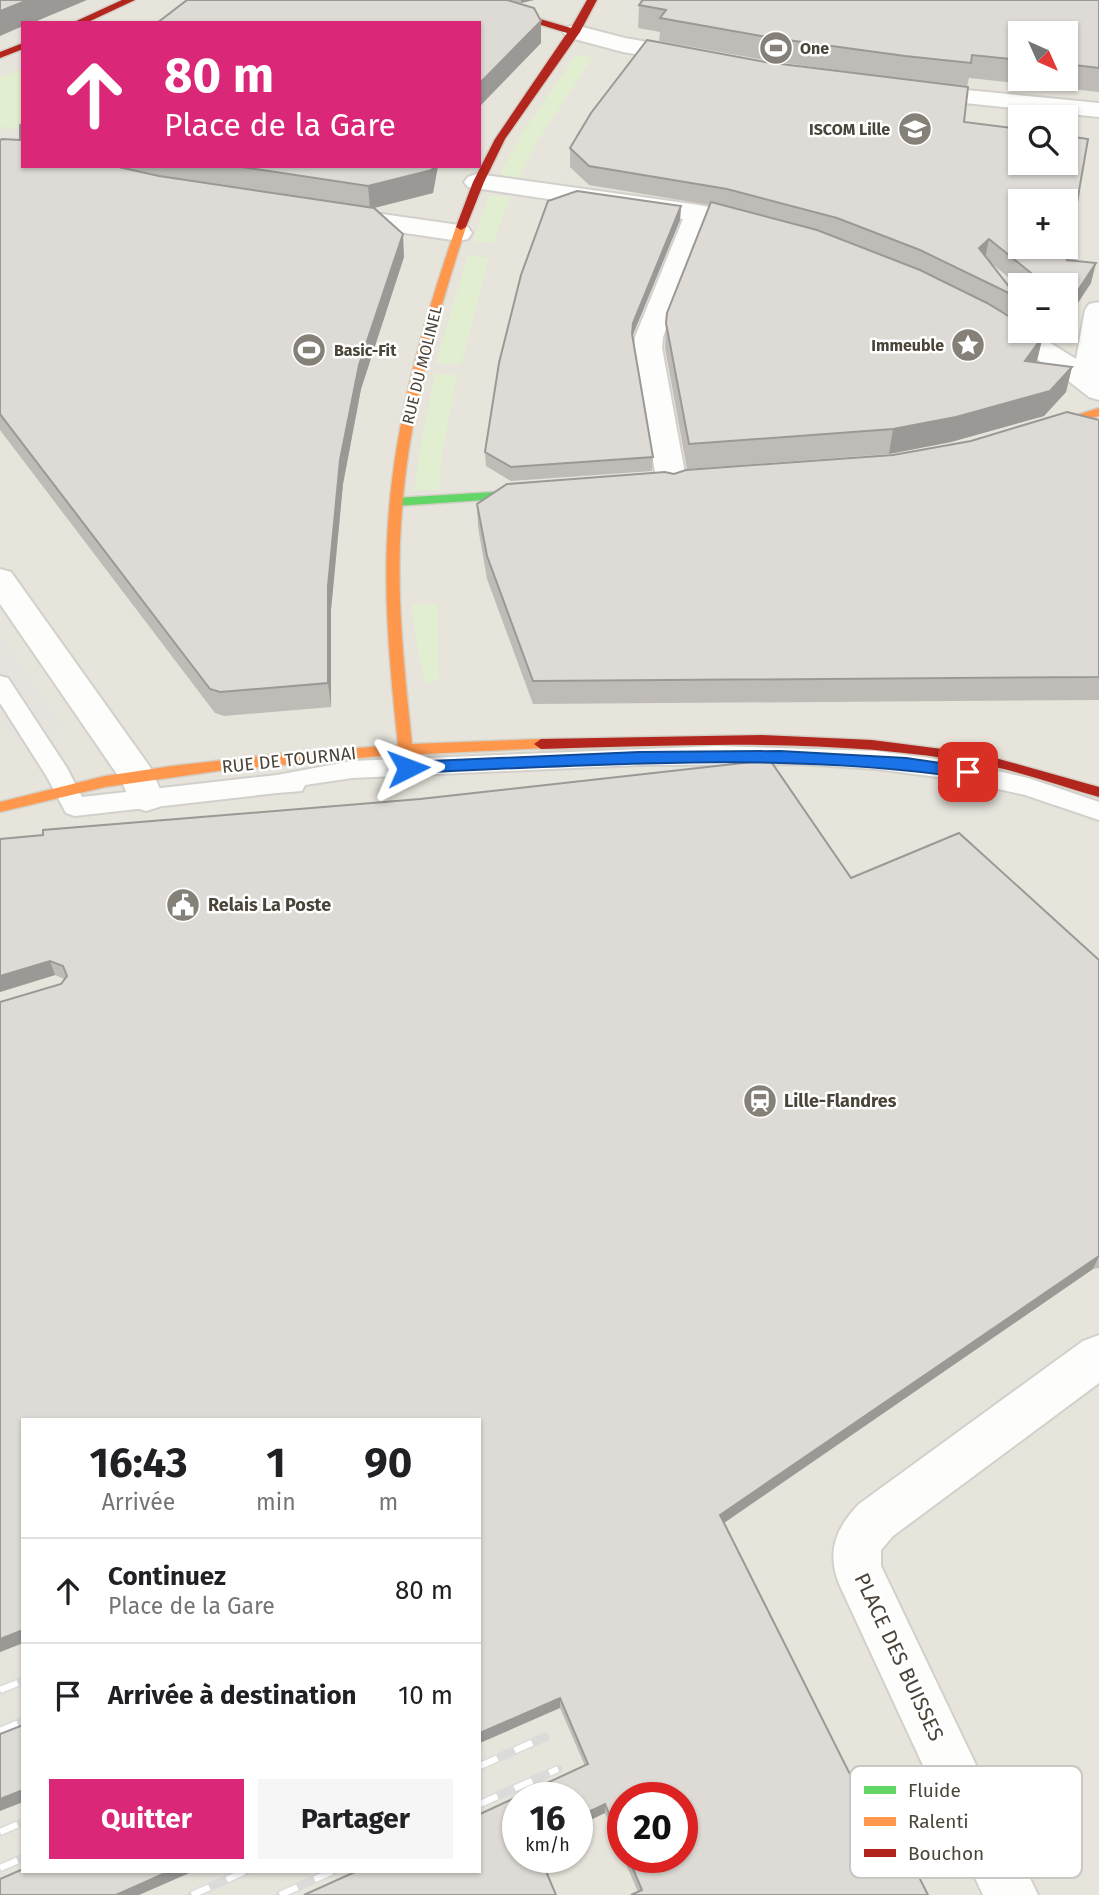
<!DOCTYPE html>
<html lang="fr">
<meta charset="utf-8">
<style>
:root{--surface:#fff;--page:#f6f6f6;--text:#202124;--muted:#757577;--line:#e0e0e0;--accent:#db2777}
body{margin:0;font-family:"Fira Sans",sans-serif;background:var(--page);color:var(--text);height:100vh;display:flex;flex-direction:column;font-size:26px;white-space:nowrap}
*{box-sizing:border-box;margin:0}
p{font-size:23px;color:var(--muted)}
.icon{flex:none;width:38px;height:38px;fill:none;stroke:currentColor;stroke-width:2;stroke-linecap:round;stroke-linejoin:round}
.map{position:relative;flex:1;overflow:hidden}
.drawer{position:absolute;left:21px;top:1418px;width:460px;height:455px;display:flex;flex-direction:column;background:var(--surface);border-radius:0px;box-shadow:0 2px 5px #0004}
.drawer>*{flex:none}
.hud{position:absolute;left:21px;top:21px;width:460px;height:147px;border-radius:0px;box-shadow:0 2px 5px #0004;background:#db2777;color:#fff;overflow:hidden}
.needle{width:46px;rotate:135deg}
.tools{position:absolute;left:1008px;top:21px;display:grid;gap:14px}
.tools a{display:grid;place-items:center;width:70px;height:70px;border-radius:0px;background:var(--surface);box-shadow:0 2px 5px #0004;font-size:35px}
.speed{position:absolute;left:502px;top:1782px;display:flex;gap:14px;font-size:35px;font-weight:700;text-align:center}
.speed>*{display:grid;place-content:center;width:91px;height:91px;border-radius:50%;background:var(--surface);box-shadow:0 2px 5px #0004;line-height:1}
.speed small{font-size:18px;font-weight:400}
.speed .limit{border:10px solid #d22;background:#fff;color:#111}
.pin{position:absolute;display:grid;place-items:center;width:60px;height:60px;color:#fff;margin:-30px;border-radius:14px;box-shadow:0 4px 10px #0006}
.me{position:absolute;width:77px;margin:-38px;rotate:87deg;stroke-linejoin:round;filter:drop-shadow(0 0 5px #0008)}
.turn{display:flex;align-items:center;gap:24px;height:147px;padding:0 28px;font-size:32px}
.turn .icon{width:91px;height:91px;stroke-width:2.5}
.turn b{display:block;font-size:49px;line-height:60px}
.eta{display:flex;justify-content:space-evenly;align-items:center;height:119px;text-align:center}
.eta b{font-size:42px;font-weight:700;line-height:49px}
.primary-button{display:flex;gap:14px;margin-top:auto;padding:14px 28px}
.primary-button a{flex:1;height:80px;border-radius:0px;background:var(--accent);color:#fff;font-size:28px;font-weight:700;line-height:80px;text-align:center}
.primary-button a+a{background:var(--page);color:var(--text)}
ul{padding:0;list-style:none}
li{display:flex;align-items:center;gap:21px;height:105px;padding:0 28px;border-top:2px solid var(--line)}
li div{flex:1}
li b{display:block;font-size:26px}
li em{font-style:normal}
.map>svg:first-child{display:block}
</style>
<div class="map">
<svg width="1099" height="1895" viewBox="0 0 1099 1895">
<rect width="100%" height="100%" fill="#f4f2ee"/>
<path fill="#e7e4dc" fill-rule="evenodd" d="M0,0H1099V1895H0ZM23,23H480V166H23ZM1020,33H1066V79H1020ZM1020,117H1066V163H1020ZM1020,201H1066V247H1020ZM1020,285H1066V331H1020ZM23,1419H480V1871H23ZM518,1797H578V1857H518ZM623,1797H682V1857H623Z"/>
<path fill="#e1eecf" d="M576,55L593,57L537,142L517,182L509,180L500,173L521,135Z
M23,68V123L14,130L0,126V78Z
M489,195L510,197L493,243L473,241Z
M468,255L489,258L461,364L436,363Z
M435,374L457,375L442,455L439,490H415L419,454Z
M437,604L439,680L429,683L425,681L416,640L412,605Z"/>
<path fill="#e6e3df" d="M0,636L62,727L20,746L0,716Z"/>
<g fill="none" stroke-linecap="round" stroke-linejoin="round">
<g stroke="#d2d0cb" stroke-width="4">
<path id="lane" d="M0,676L8,678L67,768L82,797L277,775L352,761L718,746L876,751L953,761L1028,778L1099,802V820L1025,795L953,779L876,769L797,764L639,765L352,778L305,785L302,791L277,793L75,816L66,813L47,777L0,703Z"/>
</g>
<g stroke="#d2d0cb" stroke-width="4">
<path id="street" d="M575,25L625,38L693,50L701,52L705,57L701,62L693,64L623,52L567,37L563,32L567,27Z
M915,85L1099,103V117L906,97L903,92L906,87Z
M477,174L699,205L764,219L768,225L764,231L755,233L708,223L663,337L662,348L687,484L683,491L672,494L661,491L657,484L634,348L635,337L683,219L468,187L464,182L468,177Z
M340,208L459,225L468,227L472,233L468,239L459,241L331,222L327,216L331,210Z
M1099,302V400L1089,397L1057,372L986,327L982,321L986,315C1001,311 1008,316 1020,324V331H1031L1076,359L1085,310L1089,304Z
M0,569L11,572L150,767L164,798L159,807L146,811L133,807L121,780L0,604Z
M1099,1335V1383L893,1536L881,1550V1566L1038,1895H983L840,1586C826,1553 835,1529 859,1504L1083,1341Z"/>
</g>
<g stroke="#d3cfc5" stroke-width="3">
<path id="fast" d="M541,489L547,493L545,496L396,506L390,502L396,498Z"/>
</g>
<g stroke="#d3cfc5" stroke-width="3">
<path id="slow" d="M461,224L466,227C436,320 409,413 402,511C395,589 404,667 412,744L541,739L546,740L548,744L546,748L382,756L225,770L105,787L0,812V802L105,776L172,766L277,754L398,745C390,668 382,589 389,511C397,413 424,320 456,227Z
M1099,408V416L1033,435L1027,431Z"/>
</g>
<g stroke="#d3cfc5" stroke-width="3">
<path id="jam" d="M122,0H135L86,23H72Z
M460,0H475L571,28L587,0H597L580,32L505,139L484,182L466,227L461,230L456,227L473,182L495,139L567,33Z
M23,43V49L0,58V52Z
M762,735L872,740L981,754L1099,787V797C1060,786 1022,772 981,764C837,737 687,745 541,749L534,744L541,739Z"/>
</g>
<use href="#lane" fill="#fdfdfc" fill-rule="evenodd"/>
<use href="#street" fill="#fdfdfc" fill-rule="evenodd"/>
<use href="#fast" fill="#63d668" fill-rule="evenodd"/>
<use href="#slow" fill="#ff974d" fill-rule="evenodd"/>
<use href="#jam" fill="#b3261e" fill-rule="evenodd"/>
<g stroke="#dbdbda" stroke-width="9">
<path id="rail" d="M0,1690L23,1681
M0,1731L23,1721
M480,1766L545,1737
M480,1804L558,1769
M0,1832L23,1822
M578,1850L584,1847
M0,1868L23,1858
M527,1874L564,1857
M192,1895L246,1871
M280,1895L333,1871"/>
</g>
<use href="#rail" stroke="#fff" stroke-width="6" stroke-dasharray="19" stroke-linecap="butt"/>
</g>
<path fill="#bfbcb8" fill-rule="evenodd" d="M185,0H534L521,3V4L541,21V43L480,106V23Z
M638,0H1099V92L969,78L967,87L902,79L770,61L659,41L660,32L638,28L639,5L642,1ZM1020,33H1066V79H1020Z
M964,122L1067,260L1091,283L1066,321V285H1020V287L991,263L1017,297L1013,316L993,307L1043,336L1036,362L1072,367L1066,392L1044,416L951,442L889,454L687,469L665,348L666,323L710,205L589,185L570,167V148Z
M0,140H20L23,166H438L433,193L374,208L404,257L361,389L343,484L331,610V707L224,716L215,713L0,430Z
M681,206L680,220L632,337L653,457L652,471L511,481L486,466L485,452Z
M1099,420V700L533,704L487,579L478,527L477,504L674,474L893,455Z
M0,839L851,878L1099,960V1268L1093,1269L724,1523L896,1866L928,1895L638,1892L623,1857H682L623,1797V1857L605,1813L304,1895L585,1766L560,1708L23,1419V1643L0,1652V1002L61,984L64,979L55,975L0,992Z"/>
<path fill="#9b9996" d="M28,0H87L32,23H23V26L0,36V11Z
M521,0H534L521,3Z
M541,21V43L480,106V83Z
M433,166H438L433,193L370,209L368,186Z
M681,206L680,220L632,337L633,323Z
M403,234L404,257L361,389L343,484L331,610V707L328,683V586L340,460L359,365Z
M989,239L985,259L979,248Z
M1096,263L1091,283L1066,321L1069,304Z
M1043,336L1037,361L1020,386L1025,361Z
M1072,367L1066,392L1044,416L951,442L889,454L893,429Z
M50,961L55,975L0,992V976Z
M1099,1256L1093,1269L718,1527L720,1515Z
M23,1630V1643L0,1652V1639Z
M560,1698V1708L480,1743V1733Z
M23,1790V1802L0,1811V1799Z
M605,1804V1813L578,1826V1817Z
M170,1871H194L139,1895H116Z"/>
<path fill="#dedbd6" stroke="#9b9996" stroke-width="2" fill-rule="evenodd" d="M0,0H28L0,11Z
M187,0H507L534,8L541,21L480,83V23H157Z
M643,0H1099V68L1066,64V33H1020V60L972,55L971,63L905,56L773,38L660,18L666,10L639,5Z
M647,40L765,62L968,87L964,122L1020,129V163H1066V136L1088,139L1067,260L1096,263L1069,304L1066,301V285H1046L989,239L979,248L1017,297L920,250L837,218L727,189L589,166L570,148L591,113ZM1020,201H1066V247H1020Z
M23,123V166H114L159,176L374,208L403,234L359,365L340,460L328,586V683L220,692L210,689L0,414V140L2,139L20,140V125Z
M235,166H433L432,170L368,186Z
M577,191L681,206L633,323L632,334L653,457L511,467L485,452L499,363L521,275L548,201Z
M711,202L817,230L920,270L987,303L1020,323V331H1034L1043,336L1025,361L1072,367L1050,391L956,417L893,429L689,444L666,323L667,313Z
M1067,412L1099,420V677L533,681L487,556L477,504L507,484L665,472L674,474L686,470L893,455L971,441Z
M770,760L851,878L959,833L1099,960V1256L720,1515L896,1866L910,1859L928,1895H631L642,1890L628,1857H682V1797H623V1846L605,1804L578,1817V1797H518V1857H540L556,1895H304L357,1871H480V1814L588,1764L560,1698L480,1733V1419H23V1630L0,1639V1002L61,984L67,976L63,966L50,961L0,976V839L43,835V830L420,799Z
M23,1725V1790L0,1799V1734Z
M23,1869V1871H170L116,1895H0V1879Z"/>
<path fill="#1a73e8" stroke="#114b97" stroke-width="2" d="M780,751L906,758L968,767L975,772L968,778C782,751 595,765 408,773L401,768L408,762L639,752Z"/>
<defs>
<g id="stadium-disc" transform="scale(1.75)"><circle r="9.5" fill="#868178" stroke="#fff"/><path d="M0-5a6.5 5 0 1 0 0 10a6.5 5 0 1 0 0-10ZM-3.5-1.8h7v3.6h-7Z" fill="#fff"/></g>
<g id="university-disc" transform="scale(1.75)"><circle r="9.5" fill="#868178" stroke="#fff"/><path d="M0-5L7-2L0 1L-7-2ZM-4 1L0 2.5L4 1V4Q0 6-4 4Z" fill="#fff"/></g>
<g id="sight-disc" transform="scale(1.75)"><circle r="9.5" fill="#868178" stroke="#fff"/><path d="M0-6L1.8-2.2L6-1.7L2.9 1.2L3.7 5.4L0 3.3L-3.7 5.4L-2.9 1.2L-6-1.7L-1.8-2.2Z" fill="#fff"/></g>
<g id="civic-disc" transform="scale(1.75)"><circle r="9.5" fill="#868178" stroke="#fff"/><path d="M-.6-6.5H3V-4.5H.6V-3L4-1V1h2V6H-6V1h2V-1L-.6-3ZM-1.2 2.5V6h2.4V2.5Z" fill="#fff"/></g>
<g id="station-disc" transform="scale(1.75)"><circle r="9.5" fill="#868178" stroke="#fff"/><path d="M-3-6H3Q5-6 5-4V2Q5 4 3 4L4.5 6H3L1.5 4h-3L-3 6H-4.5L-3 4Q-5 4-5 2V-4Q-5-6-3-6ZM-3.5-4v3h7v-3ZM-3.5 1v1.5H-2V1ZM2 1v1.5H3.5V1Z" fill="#fff"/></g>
</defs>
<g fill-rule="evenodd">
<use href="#stadium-disc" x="776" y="48"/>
<use href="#university-disc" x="915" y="129"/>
<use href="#sight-disc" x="968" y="345"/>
<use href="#stadium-disc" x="309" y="350"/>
<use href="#civic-disc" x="183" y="905"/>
<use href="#station-disc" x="760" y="1101"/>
</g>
<g text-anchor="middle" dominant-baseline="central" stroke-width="5" stroke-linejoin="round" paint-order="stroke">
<g font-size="16" font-weight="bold" fill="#4b4439" stroke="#fff" text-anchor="start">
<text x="800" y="48">One</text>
<text x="890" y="129" text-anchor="end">ISCOM Lille</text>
<text x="944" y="345" text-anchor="end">Immeuble</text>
<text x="334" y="350">Basic-Fit</text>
</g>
<g font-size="16" fill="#4b4439" stroke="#fff">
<text transform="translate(422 365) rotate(-76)">RUE DU MOLINEL</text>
</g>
<g font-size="18" fill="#4b4439" stroke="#fff">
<text transform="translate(289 760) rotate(-6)">RUE DE TOURNAI</text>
</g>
<g font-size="18" font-weight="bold" fill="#4b4439" stroke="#fff" text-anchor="start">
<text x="208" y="905">Relais La Poste</text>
<text x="784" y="1101">Lille-Flandres</text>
</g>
<g font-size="21" fill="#4b4439" stroke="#fff">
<text transform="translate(899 1657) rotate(65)">PLACE DES BUISSES</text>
</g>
</g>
<rect x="850" y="1766" width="232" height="112" rx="10" fill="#fff" stroke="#c9c7c4" stroke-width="2"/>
<rect x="864" y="1786" width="32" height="8" fill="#63d668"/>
<rect x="864" y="1817" width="32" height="9" fill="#ff974d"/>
<rect x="864" y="1849" width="32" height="8" fill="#b3261e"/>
<g font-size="19" fill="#4b4439">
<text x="908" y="1797">Fluide</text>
<text x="908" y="1828">Ralenti</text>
<text x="908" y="1860">Bouchon</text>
</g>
</svg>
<div class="tools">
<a><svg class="needle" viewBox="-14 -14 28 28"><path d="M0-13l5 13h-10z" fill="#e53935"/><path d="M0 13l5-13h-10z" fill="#757577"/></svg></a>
<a><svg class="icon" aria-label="search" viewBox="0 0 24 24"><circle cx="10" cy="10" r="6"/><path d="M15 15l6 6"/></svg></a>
<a>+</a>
<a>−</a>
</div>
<div class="speed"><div>16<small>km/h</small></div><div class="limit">20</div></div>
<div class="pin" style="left:968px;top:772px;background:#d93025"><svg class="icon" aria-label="arrive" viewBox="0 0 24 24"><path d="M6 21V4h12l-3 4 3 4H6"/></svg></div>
<svg class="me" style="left:408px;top:768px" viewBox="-20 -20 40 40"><path d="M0-17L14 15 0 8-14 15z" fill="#1a73e8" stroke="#fff" stroke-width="4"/></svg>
<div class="hud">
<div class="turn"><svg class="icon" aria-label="ahead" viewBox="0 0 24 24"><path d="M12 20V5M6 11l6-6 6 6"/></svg><div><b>80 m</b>Place de la Gare</div></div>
</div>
<section class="drawer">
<div class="eta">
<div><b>16:43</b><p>Arrivée</p></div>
<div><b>1</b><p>min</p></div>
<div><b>90</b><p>m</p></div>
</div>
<ul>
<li><svg class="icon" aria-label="ahead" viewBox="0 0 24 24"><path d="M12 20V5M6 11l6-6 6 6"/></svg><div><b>Continuez</b><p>Place de la Gare</p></div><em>80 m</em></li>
<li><svg class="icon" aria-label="arrive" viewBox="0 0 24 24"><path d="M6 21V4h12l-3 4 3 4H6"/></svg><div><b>Arrivée à destination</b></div><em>10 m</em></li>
</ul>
<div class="primary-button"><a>Quitter</a><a>Partager</a></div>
</section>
</div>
